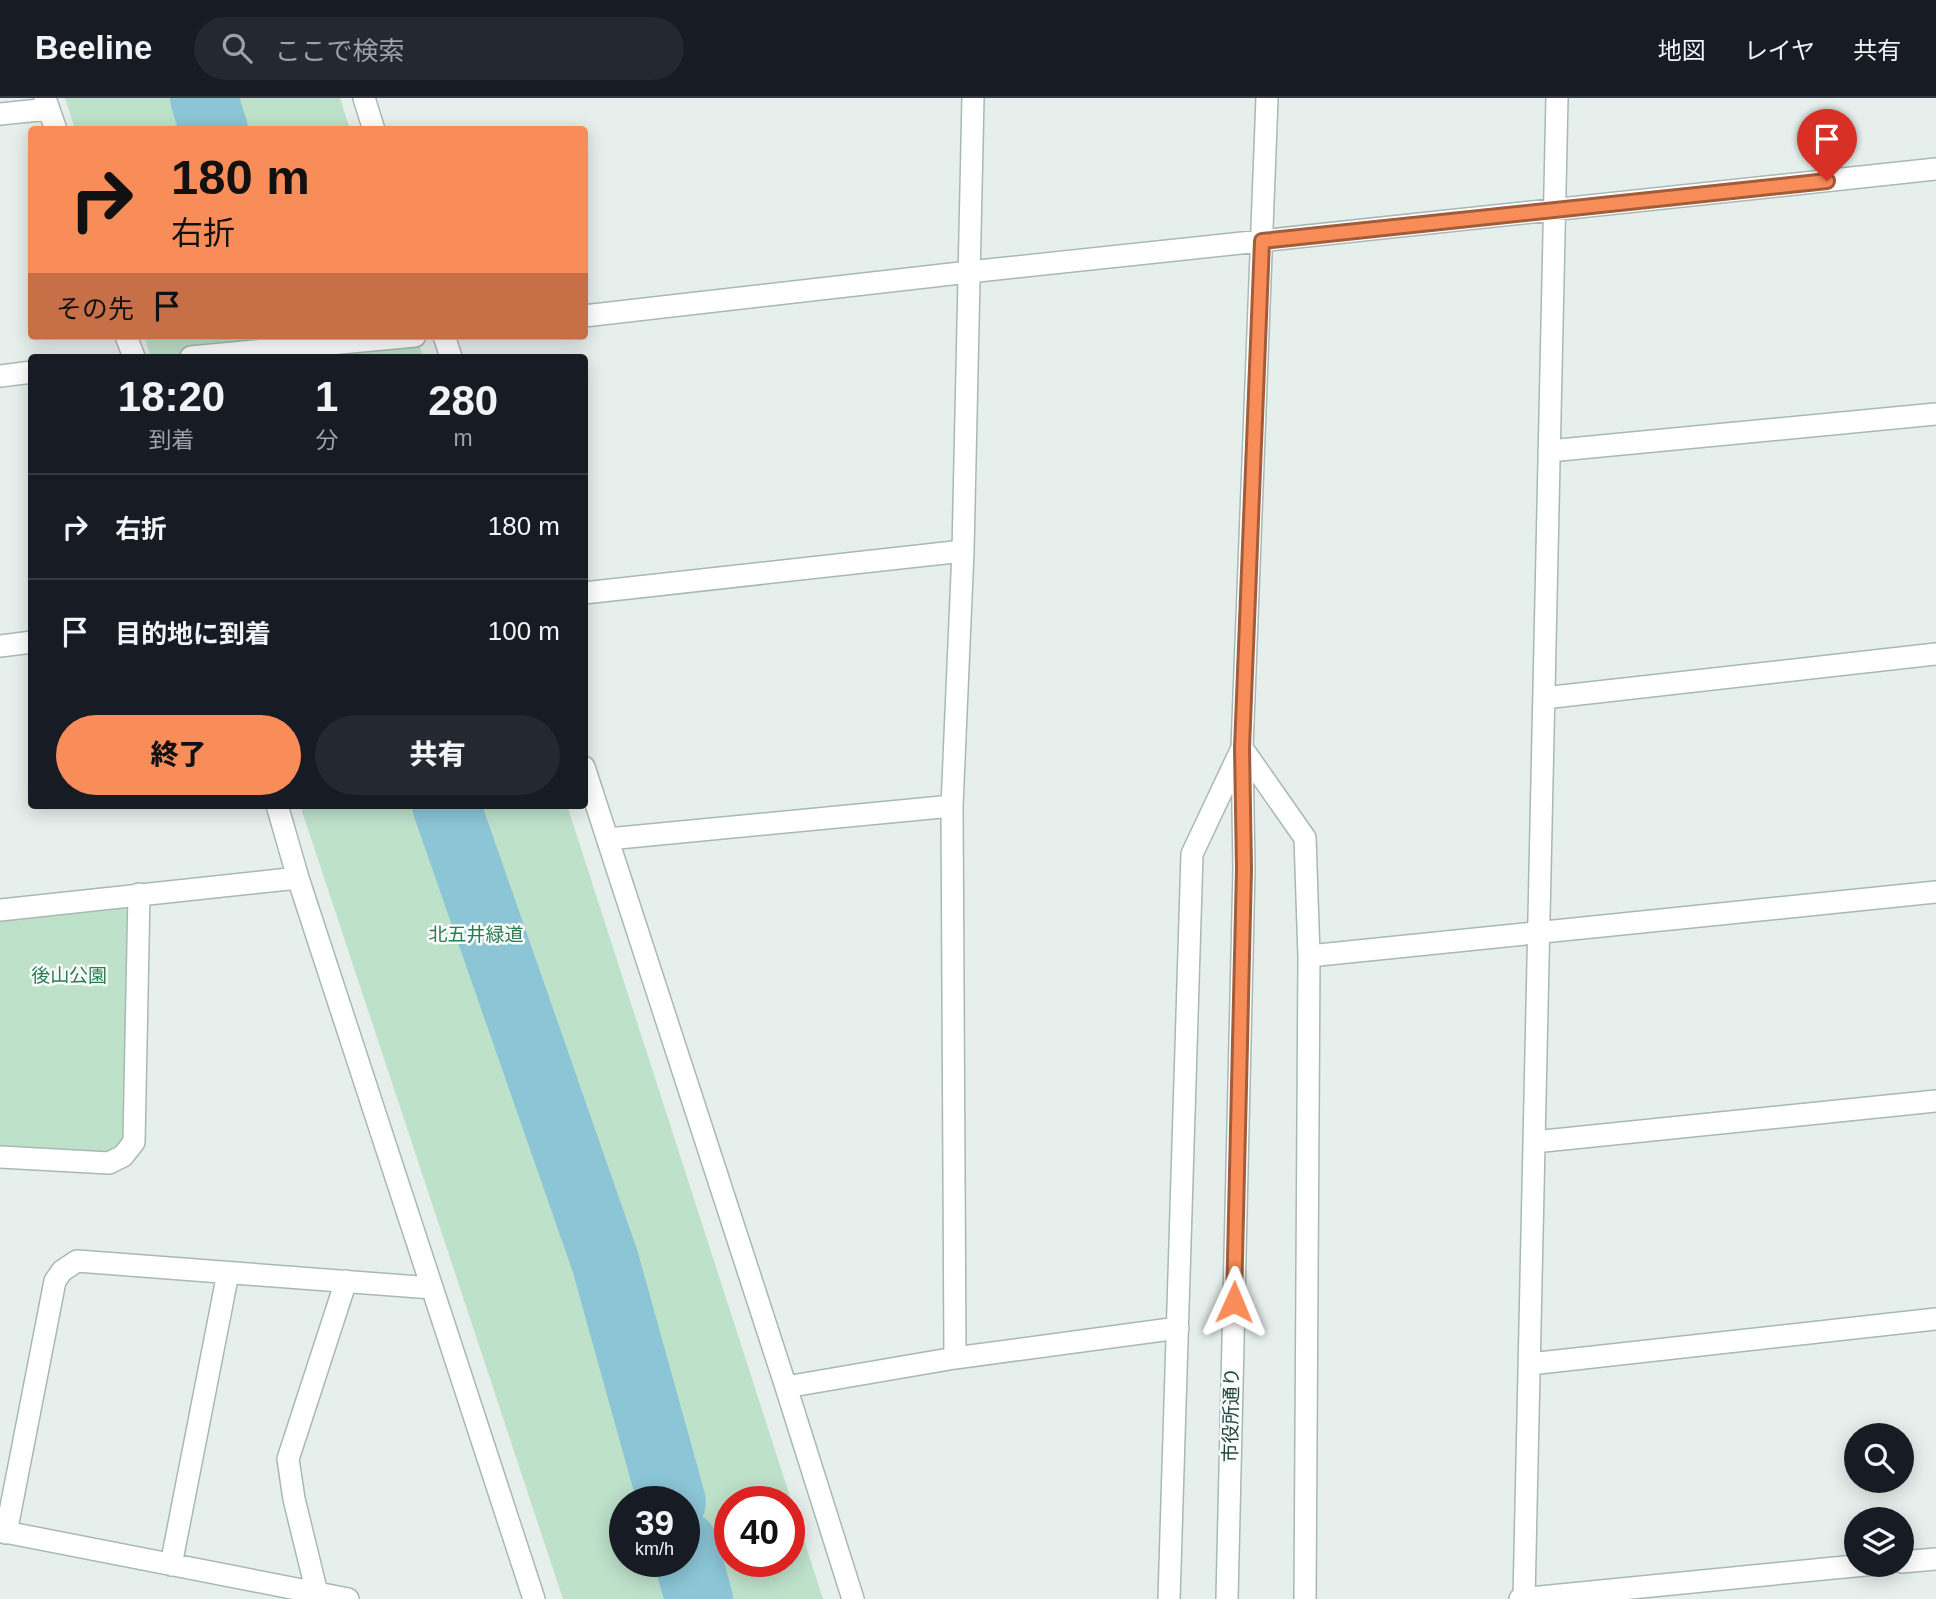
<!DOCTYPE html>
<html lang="ja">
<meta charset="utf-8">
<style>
:root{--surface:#171b24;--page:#242831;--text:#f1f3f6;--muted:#9ea1a6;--line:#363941;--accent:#f98d59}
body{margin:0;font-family:Arial,"Noto Sans JP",sans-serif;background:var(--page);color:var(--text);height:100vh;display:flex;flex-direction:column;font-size:26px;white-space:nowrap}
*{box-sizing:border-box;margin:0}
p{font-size:23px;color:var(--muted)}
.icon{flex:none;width:38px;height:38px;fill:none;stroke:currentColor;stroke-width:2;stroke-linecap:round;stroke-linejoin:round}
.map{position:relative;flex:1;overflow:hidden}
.drawer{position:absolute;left:28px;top:256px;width:560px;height:455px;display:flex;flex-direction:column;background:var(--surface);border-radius:7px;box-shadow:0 4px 18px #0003}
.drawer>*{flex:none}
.top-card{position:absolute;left:28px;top:28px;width:560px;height:214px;border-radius:7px;box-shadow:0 4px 18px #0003;background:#f98d59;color:#111;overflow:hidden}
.controls{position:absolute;left:1844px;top:1325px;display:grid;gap:14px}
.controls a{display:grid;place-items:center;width:70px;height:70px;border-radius:50%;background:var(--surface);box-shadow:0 4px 18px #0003;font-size:35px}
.speed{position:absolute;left:609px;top:1388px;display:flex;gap:14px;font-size:35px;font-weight:700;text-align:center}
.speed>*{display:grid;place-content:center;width:91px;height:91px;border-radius:50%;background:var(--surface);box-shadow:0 4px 18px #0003;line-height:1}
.speed small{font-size:18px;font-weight:400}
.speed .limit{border:10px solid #d22;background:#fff;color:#111}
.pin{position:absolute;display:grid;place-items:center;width:60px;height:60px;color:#fff;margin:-72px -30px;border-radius:50% 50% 50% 0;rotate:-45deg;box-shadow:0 0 7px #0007}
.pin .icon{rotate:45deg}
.me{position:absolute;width:77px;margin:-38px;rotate:1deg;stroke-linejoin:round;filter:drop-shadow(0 0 5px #0008)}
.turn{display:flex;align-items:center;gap:24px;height:147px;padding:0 28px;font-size:32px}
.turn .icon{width:91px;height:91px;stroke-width:2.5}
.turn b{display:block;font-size:49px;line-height:60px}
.then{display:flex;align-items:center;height:66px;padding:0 28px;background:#0003;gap:14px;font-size:26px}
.eta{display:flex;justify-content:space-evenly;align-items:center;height:119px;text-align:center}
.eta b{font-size:42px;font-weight:800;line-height:49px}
.cta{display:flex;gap:14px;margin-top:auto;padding:14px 28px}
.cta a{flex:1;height:80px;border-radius:42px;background:var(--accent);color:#111;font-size:28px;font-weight:800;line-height:80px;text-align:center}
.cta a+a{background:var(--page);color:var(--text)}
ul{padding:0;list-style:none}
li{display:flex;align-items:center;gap:21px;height:105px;padding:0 28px;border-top:2px solid var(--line)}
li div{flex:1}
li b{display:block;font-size:26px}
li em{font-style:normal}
header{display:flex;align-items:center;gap:42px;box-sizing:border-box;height:98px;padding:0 35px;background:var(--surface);border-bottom:2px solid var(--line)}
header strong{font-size:33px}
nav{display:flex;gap:38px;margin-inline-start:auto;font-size:24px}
.search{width:490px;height:63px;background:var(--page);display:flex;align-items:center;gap:18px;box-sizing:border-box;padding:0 24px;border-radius:38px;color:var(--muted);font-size:26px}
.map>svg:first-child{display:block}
</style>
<header>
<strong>Beeline</strong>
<div class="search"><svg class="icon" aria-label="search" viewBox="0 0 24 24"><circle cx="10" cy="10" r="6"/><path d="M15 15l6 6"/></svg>ここで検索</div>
<nav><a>地図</a><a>レイヤ</a><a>共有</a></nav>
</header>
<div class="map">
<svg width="1936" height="1501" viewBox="0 0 1936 1501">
<rect width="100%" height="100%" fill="#e6efec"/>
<path fill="#bee1ca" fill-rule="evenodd" d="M65,0H340L350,31H75Z
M144,238H416L423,259H151Z
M300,707H567L823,1501H563ZM625,1404H684V1463H625ZM730,1404H789V1463H730Z
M139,796L134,1044L109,1065L0,1060V812Z"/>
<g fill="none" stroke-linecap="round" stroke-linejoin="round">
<path stroke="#8bc5d6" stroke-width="68" d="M204,0L214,32
M446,707L605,1163L672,1404
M684,1447L699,1501"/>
<g stroke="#a8b8b4" stroke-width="24">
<path id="minor" d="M45,0L56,32
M364,0L374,32
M0,16L49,11
M584,218L969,174L1936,71
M126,238L134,259
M444,238L451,259
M191,259L415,238
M0,278L32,274
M1549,353L1936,316
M584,495L963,453
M0,548L32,544
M1544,600L1936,556
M584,669L786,1289L853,1501
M277,707L298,780L534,1501
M608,741L952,708
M0,812L298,780
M1309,858L1936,794
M1534,1044L1936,1003
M0,1059L109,1065L123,1058L134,1044L139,796
M955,1260L952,708L963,453L973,0
M1530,1266L1936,1221
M786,1289L955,1260L1178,1230
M0,1433L348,1501
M6,1435L55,1183L62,1173L77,1163L432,1190
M1902,1464L1936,1461
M171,1467L228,1175
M317,1495L294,1401L288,1361L346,1183
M1169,1501L1192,756L1242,650L1305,740L1309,858L1305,1501
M1227,1501L1244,771L1242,650L1267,0
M1520,1501L1875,1466
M1524,1501L1557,0"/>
</g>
<use href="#minor" stroke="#fff" stroke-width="21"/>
</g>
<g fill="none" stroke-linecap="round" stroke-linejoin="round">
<g stroke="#a25c3a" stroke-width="18">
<path id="route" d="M1234,1204L1244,771L1242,650L1262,143L1827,83"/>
</g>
<use href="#route" stroke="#f98d59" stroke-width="12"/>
</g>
<g text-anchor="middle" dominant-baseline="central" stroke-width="5" stroke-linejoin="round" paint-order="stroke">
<g font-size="19" fill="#2a7d50" stroke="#f7fbf9">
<text x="476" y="836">北五井緑道</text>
<text x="69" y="877">後山公園</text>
</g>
<g font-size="19" fill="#23433d" stroke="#f7fbf9">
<text transform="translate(1231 1317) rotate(-89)">市役所通り</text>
</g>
</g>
</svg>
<div class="controls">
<a><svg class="icon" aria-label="search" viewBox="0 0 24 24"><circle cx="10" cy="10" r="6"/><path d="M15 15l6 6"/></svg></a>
<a><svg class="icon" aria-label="layers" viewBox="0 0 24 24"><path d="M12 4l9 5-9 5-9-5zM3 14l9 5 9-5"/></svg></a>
</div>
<div class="speed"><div>39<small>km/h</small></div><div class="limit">40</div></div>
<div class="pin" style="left:1827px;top:83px;background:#d93025"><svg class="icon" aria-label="arrive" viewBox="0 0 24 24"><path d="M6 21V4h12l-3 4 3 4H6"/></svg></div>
<svg class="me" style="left:1234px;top:1204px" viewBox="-20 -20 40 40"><path d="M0-17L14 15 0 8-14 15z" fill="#f98d59" stroke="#fff" stroke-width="4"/></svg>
<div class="top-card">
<div class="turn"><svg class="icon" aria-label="right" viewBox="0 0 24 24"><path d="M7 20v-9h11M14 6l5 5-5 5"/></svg><div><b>180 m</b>右折</div></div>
<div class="then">その先<svg class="icon" aria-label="arrive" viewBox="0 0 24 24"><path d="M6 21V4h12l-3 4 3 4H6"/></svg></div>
</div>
<section class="drawer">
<div class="eta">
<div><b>18:20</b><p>到着</p></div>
<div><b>1</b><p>分</p></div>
<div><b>280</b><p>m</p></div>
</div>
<ul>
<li><svg class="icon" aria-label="right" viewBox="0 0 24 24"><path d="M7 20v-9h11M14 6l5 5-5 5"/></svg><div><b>右折</b></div><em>180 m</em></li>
<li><svg class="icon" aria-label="arrive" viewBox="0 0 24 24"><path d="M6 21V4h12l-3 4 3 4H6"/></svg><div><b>目的地に到着</b></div><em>100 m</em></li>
</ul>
<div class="cta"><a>終了</a><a>共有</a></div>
</section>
</div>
